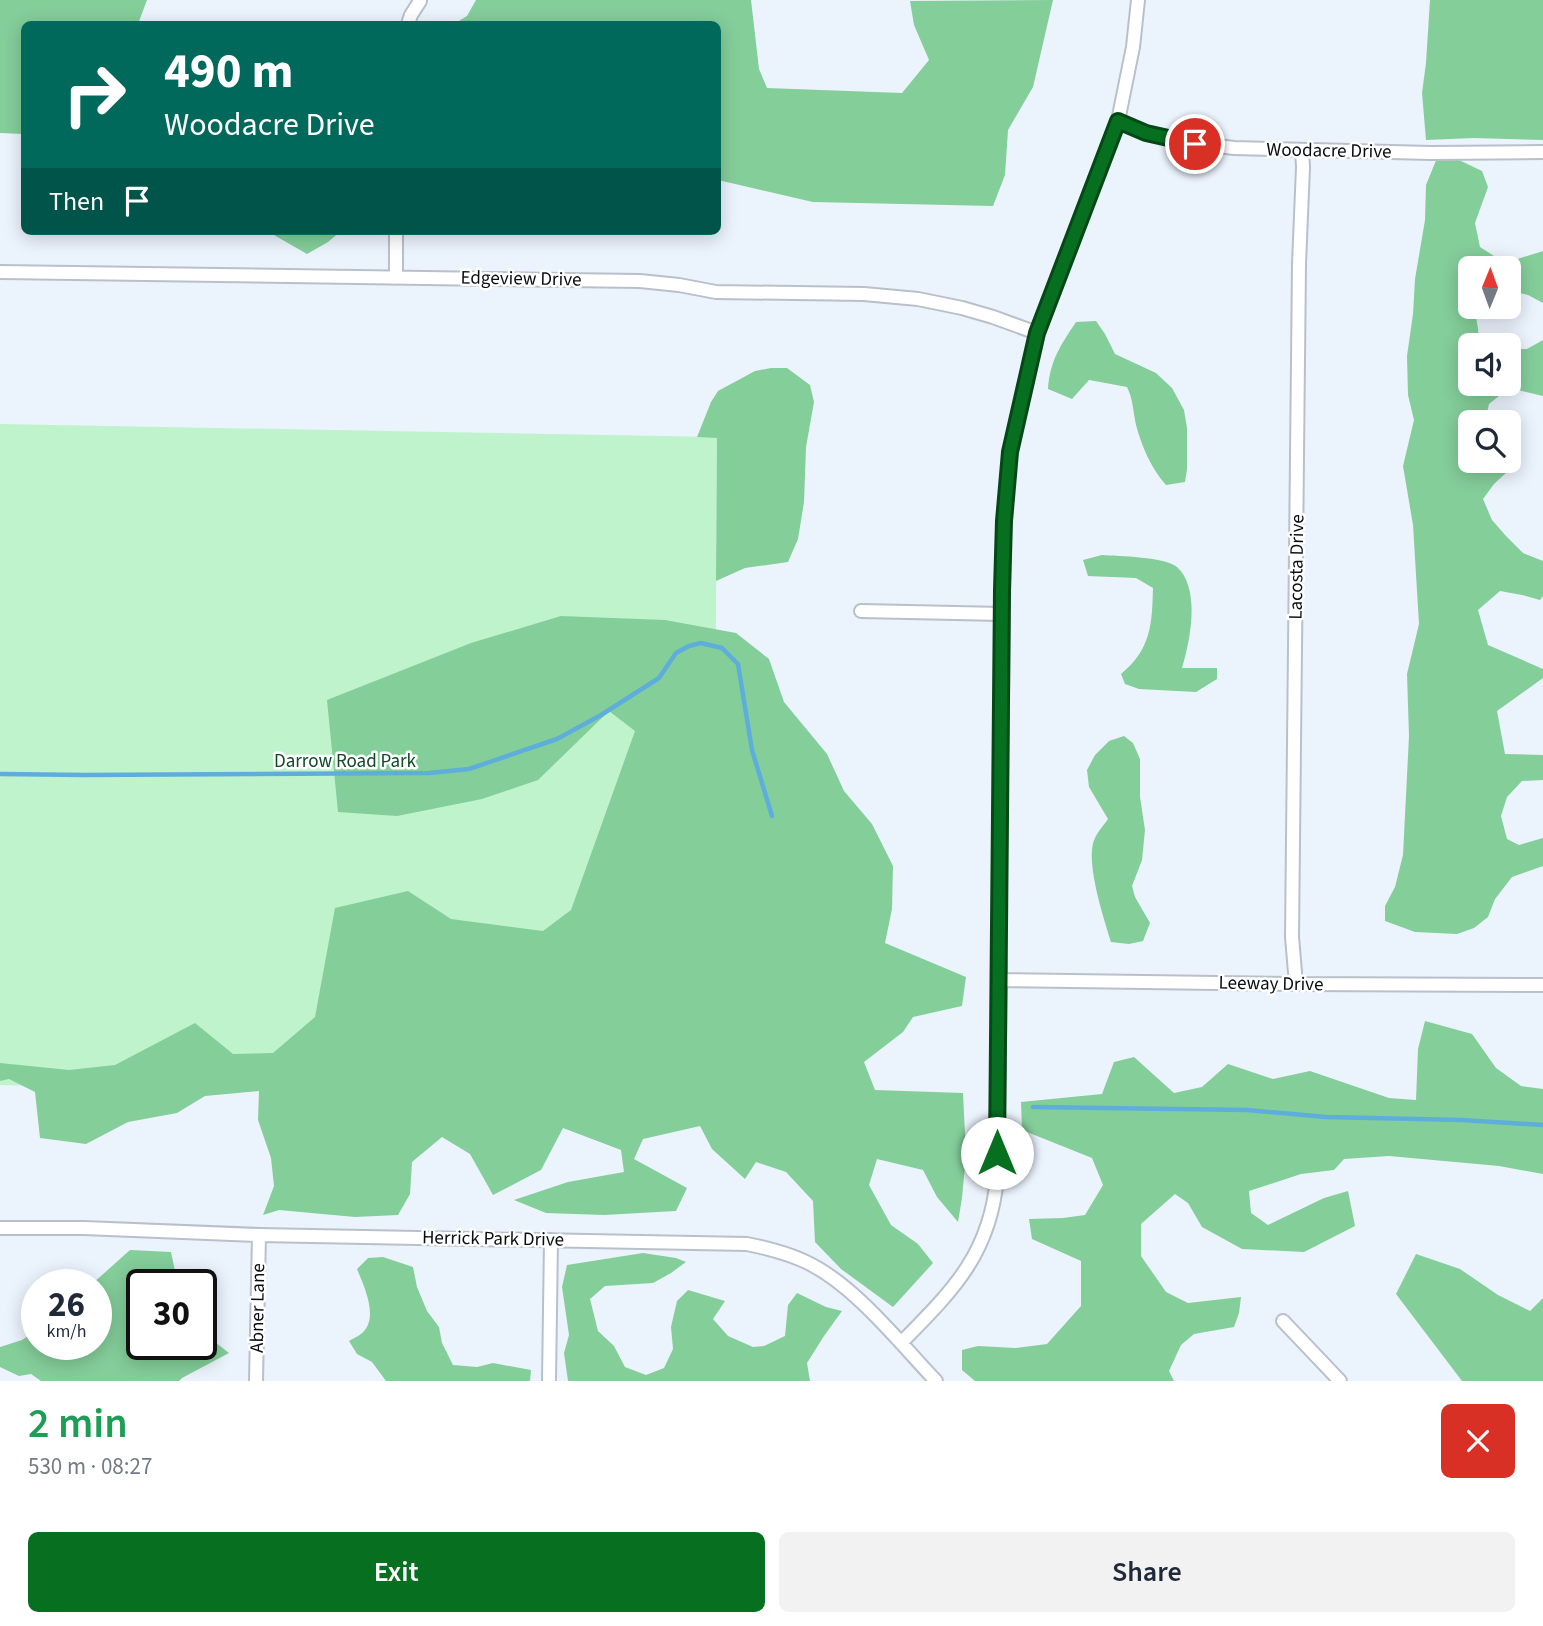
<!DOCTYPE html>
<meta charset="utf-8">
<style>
:root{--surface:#fff;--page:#f2f2f3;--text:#1f2937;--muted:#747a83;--accent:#067020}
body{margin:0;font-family:"Source Sans 3",sans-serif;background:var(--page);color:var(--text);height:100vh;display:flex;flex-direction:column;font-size:26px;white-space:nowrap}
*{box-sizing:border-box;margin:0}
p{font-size:23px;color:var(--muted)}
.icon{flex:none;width:38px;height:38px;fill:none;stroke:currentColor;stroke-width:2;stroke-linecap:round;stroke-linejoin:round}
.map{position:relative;height:1381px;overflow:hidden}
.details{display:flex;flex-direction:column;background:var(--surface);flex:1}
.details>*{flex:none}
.top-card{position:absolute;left:21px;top:21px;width:700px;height:214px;border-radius:10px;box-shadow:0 4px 18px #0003;background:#00695c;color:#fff;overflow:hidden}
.needle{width:46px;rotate:1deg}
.tools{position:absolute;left:1458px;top:256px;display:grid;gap:14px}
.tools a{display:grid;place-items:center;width:63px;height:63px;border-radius:10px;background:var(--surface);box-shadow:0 4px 18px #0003;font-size:35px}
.speed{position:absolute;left:21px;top:1269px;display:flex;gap:14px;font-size:35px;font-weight:700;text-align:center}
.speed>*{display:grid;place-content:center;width:91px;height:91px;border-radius:50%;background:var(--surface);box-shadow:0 4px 18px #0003;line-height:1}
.speed small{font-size:18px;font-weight:400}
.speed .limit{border:4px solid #111;border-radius:10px;background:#fff;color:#111}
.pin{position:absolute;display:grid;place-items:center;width:60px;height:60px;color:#fff;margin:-30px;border:4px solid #fff;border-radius:50%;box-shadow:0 2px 7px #0007}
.me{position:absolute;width:77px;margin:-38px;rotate:0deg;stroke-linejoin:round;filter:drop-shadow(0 0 5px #0008)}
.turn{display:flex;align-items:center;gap:24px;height:147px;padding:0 28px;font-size:32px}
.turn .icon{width:91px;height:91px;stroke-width:2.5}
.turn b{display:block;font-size:49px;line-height:60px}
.then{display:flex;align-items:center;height:66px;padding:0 28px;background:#0003;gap:14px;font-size:26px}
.round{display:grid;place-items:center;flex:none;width:74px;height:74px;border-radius:10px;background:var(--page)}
.headline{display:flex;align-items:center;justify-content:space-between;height:119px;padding:0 28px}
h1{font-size:42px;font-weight:600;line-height:52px;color:#1e9e55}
.primary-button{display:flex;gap:14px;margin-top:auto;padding:14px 28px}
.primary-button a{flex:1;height:80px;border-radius:10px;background:var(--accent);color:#fff;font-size:28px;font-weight:600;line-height:80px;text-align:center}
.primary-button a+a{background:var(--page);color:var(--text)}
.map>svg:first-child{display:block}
</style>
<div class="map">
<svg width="1543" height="1381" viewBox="0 0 1543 1381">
<rect width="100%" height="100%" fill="#ebf3fd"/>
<path fill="#bef3cc" d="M0,424L717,437L715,775L822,1102L0,1085Z"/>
<path fill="#84ce9a" d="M0,0H147L138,24H24V134L0,133Z
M476,0H751L759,69L767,88L902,93L929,60L914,25L910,1L1053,0L1033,87L1008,130L1005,175L993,206L813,202L718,180V24H454L467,16Z
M1430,0H1543V140L1474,138L1426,140L1422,93L1426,63Z
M1437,158L1459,160L1482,171L1488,187L1475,223L1480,247L1505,263L1543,251V303L1528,295L1509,290L1508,268H1470V306H1474L1478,328L1479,345H1470V383H1508L1509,349H1527L1543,340V396L1509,388L1489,404L1485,422H1470V460H1505L1508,471L1494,484L1483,499L1492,520L1506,536L1523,553L1543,561V596L1540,600L1522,595L1500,591L1478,610L1488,645L1543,669V678L1497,711L1505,754L1543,755V780L1522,781L1507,797L1501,816L1507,839L1519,845L1543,838V866L1512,877L1495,899L1488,917L1474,928L1457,934L1415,932L1385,921V906L1395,887L1403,855L1409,736L1407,674L1419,624L1413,525L1403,466L1414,420L1408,395L1407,356L1413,314L1415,279L1425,220L1426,185Z
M267,231H341L328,242L307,254Z
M1096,321L1105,334L1115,354L1156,373L1172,388L1184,410L1187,428V469L1185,482L1166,485C1151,468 1142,447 1136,425C1133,411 1133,399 1127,387L1089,380L1072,399L1048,389C1050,361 1060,346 1076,322Z
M771,368H787L810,385L814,402L806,447L804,502L798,539L788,562L745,568L716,581L717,438L697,437L711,402L718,391L755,371Z
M1102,555C1118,556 1166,557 1177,567C1201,589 1190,641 1182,668H1217V679L1196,692L1139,689L1125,684L1121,674C1151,649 1152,625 1153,588L1136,578L1088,576L1083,560Z
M561,616L665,620L736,633L769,659L784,702L827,754L844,791L872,824L893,866L892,909L885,943L966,977L962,1006L913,1017L903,1032L864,1062L875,1090L963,1093L966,1155L962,1198L958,1222L937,1197L923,1170L877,1159L869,1185L891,1225L918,1244L933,1263L893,1307L841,1269L815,1242L813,1201L786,1172L756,1162L745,1179L712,1149L700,1126L643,1139L634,1159L687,1188L676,1211L604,1215L546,1213L514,1200L568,1182L624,1172L621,1150L563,1128L541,1170L493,1195L470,1154L442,1137L412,1162L410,1194L398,1215L355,1217L279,1210L263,1215L274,1186L271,1158L258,1120L259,1091L205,1096L177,1113L128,1122L86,1144L40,1138L35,1092L9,1079L0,1081V1063L69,1070L115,1065L195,1023L233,1054L273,1053L315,1017L335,908L408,891L451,919L543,931L571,910L635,731L609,711L538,780L482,799L397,816L338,812L327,700L471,643Z
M1124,736L1133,743L1140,759V797L1145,830L1142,860L1132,886L1135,897L1150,923L1143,941L1129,944L1111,942C1104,919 1084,859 1095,838C1098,831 1104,825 1108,819L1089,787L1087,770L1095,755L1109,741Z
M1425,1021L1472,1034L1496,1068L1521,1086L1543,1089V1174L1499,1166L1389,1156L1344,1159L1334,1170L1301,1174L1249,1191L1251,1213L1268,1225L1324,1198L1348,1191L1355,1226L1304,1252L1242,1249L1202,1227L1188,1203L1175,1194L1141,1224V1256L1166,1292L1188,1303L1241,1297L1239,1313L1234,1327L1194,1334L1181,1345L1169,1371L1174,1381H975L962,1370V1350L978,1346L1015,1348L1047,1344L1081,1306V1261L1032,1239L1029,1219L1063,1218L1085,1215L1103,1185L1092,1158L1022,1130L1021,1102L1102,1094L1114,1062L1134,1057L1174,1093L1202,1087L1228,1064L1273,1079L1310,1071L1389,1098L1416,1100L1418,1049Z
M130,1250L171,1252L177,1280L169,1284H142V1299L140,1300L142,1304V1344H201V1339L215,1342L229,1353L182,1378L179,1381H41L31,1374L19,1376L0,1367V1347L22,1340L37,1330V1344H96V1284H92Z
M643,1253L676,1258L686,1262L671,1273L653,1283L605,1286L590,1299L598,1331L614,1346L625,1367L646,1375L664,1368L673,1349L671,1327L677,1301L688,1290L725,1301L713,1319L728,1336L753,1347L764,1346L785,1336L788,1305L797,1293L826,1307L842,1311L824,1336L807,1363L810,1381H568L564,1353L569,1335L562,1287L567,1265Z
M1416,1254L1460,1269L1498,1295L1530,1311L1543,1298V1381H1462L1396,1294Z
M383,1257L413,1267L417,1287L427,1311L439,1327L442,1343L453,1365L477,1367L493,1363L531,1370L530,1381H386L372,1362L357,1354L349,1341C354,1338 361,1335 364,1331C378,1316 364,1286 357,1269L368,1258Z"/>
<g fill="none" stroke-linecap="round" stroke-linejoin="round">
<path stroke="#5eaedc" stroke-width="4.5" d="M0,774L85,775L429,773L469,769L557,739L601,715L659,678L676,653L689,646L701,643L722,648L738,664L752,750L772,816
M1033,1107L1247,1110L1326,1117L1461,1120L1543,1125"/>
<g stroke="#b9c0ca" stroke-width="16">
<path id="minor" d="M408,24L411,15L420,1
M1118,121L1146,133L1178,141L1234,148L1431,153L1543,152
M0,272L640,281L679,285L716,292L864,294L918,299L962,308L993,317L1037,333
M396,278V231
M861,611L1002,614
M1000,980L1296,984L1543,985
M1296,984L1292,937L1299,264L1303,167L1302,151
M0,1228H84L259,1235L747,1244C767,1248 786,1253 804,1261C853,1283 899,1342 936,1381
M1283,1321L1340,1381
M901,1343C952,1291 990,1255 997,1178L1000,980L999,951L1004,521L1010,452L1037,333L1118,121L1133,47L1138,0
M256,1381L259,1235
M549,1381L551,1240"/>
</g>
<use href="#minor" stroke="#fff" stroke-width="12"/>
</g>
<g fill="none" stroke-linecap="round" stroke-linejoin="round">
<g stroke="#044915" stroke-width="18">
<path id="route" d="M997,1153L1002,590L1004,521L1010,452L1037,333L1118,121L1146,133L1195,144"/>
</g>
<use href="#route" stroke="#067020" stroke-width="12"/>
</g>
<g text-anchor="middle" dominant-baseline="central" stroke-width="5" stroke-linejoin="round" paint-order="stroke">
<g font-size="19" fill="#0a0d10" stroke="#fff">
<text transform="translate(1329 151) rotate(1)">Woodacre Drive</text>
<text transform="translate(521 279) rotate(1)">Edgeview Drive</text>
<text transform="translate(1297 567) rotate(-89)">Lacosta Drive</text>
<text transform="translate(1271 984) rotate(1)">Leeway Drive</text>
<text transform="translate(493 1239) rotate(1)">Herrick Park Drive</text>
<text transform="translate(258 1308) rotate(-89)">Abner Lane</text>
</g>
<g font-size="19" fill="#114827" stroke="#fff">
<text x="345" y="761">Darrow Road Park</text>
</g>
</g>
</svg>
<div class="tools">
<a><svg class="needle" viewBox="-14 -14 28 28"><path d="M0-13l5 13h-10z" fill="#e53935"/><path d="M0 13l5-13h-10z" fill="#747a83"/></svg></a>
<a><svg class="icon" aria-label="sound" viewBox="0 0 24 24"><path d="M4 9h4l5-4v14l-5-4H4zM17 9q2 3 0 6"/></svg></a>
<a><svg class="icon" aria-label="search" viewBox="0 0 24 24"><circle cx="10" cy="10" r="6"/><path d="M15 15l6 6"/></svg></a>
</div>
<div class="speed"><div>26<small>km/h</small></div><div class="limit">30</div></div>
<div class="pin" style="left:1195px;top:144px;background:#d93025"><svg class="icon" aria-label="arrive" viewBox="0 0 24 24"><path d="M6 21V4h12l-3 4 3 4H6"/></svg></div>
<svg class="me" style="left:997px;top:1153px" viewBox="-20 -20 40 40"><circle r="19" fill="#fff"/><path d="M0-13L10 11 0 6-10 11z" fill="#067020"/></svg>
<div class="top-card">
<div class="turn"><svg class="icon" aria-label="right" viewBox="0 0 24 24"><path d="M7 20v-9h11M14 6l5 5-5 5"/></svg><div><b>490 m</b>Woodacre Drive</div></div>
<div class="then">Then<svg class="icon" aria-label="arrive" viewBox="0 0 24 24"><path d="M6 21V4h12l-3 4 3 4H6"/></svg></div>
</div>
</div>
<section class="details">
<div class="headline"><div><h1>2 min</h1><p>530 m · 08:27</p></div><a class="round" style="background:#d93025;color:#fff"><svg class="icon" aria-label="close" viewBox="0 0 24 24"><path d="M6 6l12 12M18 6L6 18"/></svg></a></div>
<div class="primary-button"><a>Exit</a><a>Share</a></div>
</section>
